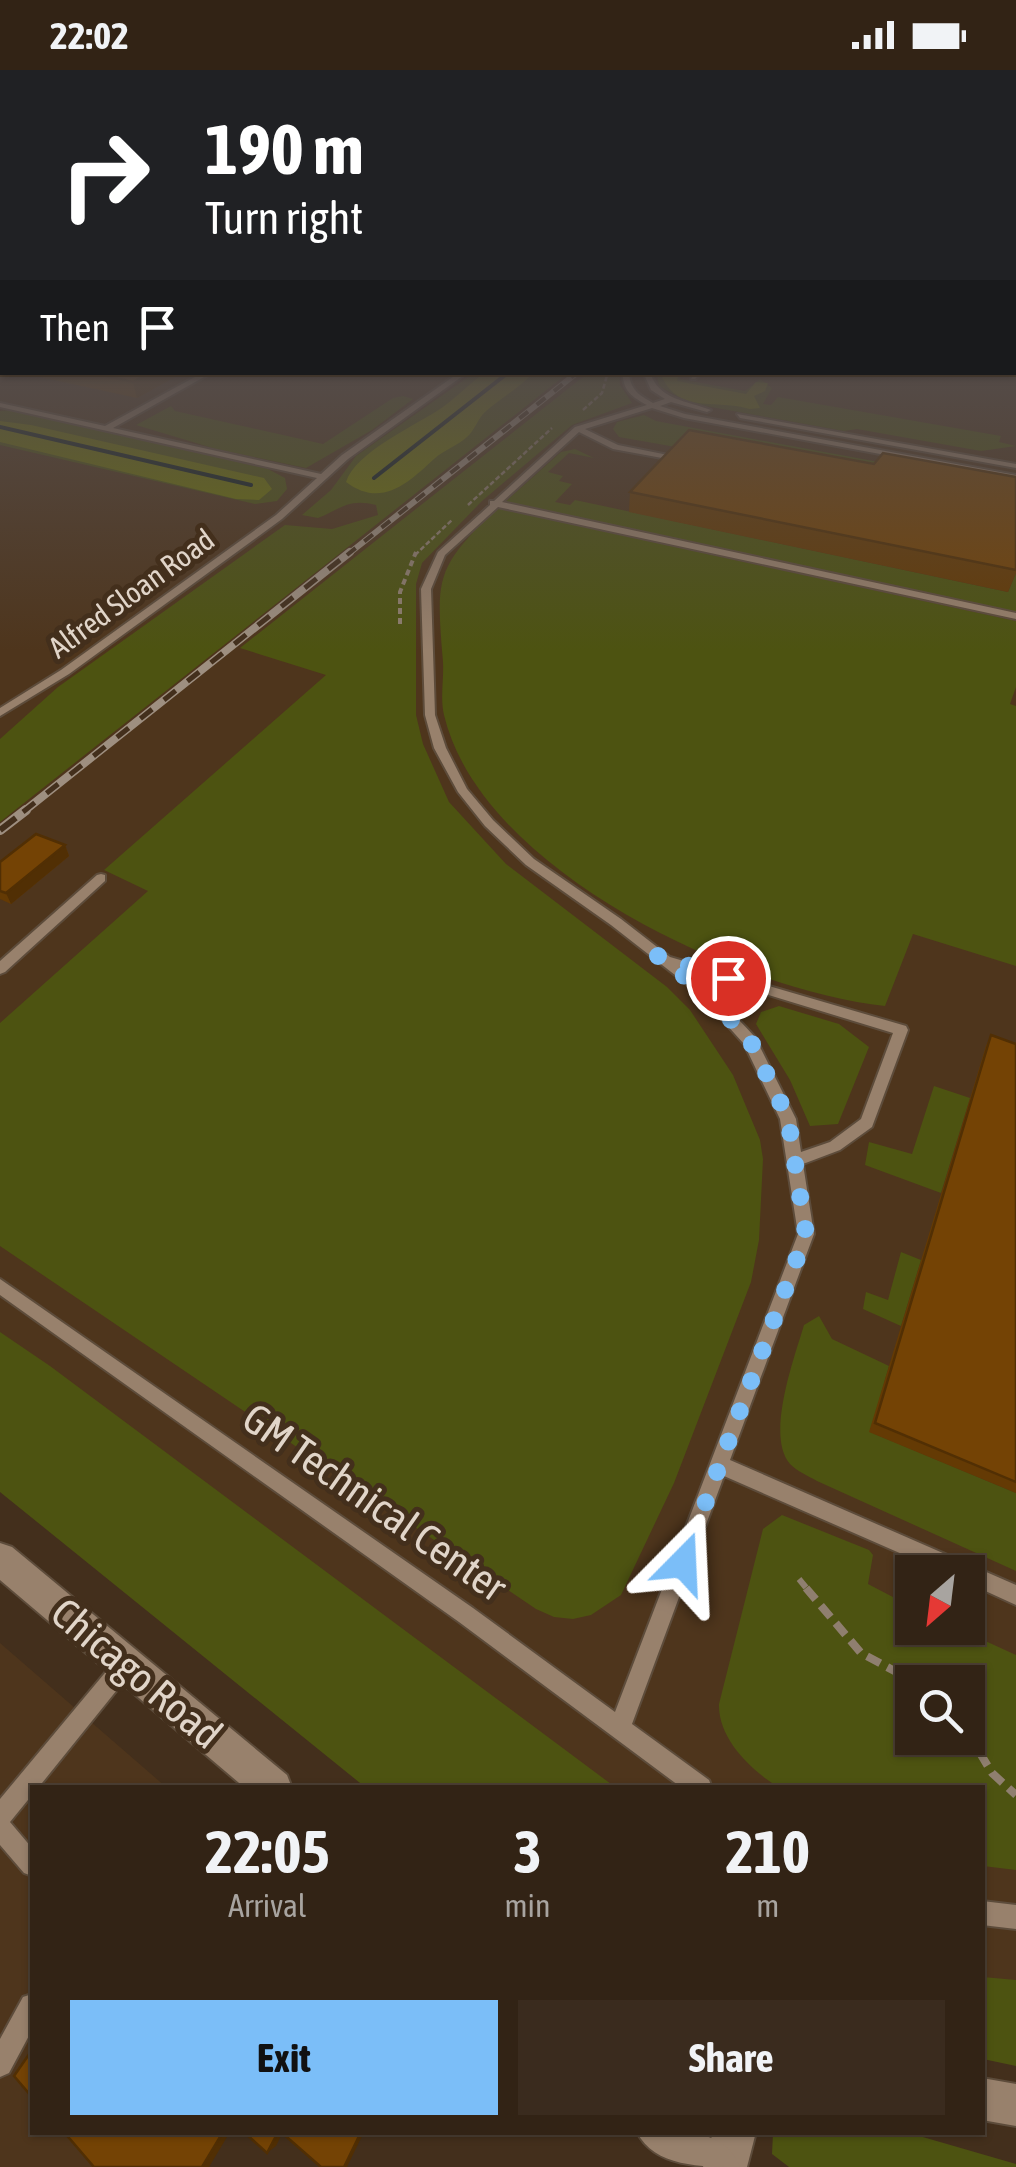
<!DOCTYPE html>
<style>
:root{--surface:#322315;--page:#3a2b1e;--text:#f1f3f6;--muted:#a8a4a0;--line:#4d4034;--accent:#7bbef8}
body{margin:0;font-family:"Asap Condensed",sans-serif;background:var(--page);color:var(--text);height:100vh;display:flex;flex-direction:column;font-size:38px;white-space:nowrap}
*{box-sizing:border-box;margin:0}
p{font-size:32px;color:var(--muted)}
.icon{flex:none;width:55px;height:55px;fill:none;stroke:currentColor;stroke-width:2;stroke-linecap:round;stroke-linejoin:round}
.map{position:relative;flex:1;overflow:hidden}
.side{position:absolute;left:30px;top:1715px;width:955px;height:350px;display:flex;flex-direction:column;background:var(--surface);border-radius:0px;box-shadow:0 2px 8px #0004,0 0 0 2px var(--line)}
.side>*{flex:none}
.top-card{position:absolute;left:0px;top:0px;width:1018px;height:305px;box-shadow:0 2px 8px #0004,0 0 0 2px var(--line);background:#202124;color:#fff;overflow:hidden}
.needle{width:65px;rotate:208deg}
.fabs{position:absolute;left:895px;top:1485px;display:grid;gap:20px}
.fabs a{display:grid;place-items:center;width:90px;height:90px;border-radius:0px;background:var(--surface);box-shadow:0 2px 8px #0004,0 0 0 2px var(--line);font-size:50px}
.pin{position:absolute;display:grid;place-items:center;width:85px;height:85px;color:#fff;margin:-42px;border:5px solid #fff;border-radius:50%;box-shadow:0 2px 10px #0007}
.me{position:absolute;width:110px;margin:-55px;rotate:21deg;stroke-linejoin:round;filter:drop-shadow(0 0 8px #0008)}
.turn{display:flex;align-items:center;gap:35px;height:210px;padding:0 40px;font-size:45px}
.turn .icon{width:130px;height:130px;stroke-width:2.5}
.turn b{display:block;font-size:70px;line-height:85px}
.then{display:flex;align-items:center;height:95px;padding:0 40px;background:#0003;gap:20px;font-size:38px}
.eta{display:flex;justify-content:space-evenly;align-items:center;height:170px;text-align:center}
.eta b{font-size:60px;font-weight:700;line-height:70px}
.button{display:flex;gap:20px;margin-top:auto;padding:20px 40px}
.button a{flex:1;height:115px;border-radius:0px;background:var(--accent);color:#111;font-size:40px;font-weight:700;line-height:115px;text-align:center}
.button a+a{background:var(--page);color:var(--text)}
.status{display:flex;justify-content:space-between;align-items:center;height:70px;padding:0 50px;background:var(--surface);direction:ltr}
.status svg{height:28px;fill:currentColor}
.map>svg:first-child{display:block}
</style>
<div class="status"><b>22:02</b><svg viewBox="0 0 49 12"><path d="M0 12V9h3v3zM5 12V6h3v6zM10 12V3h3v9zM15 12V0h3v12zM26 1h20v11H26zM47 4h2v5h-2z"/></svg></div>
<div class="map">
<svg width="1016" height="2097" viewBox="0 0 1016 2097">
<rect width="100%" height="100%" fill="#432f1c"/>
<path fill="#4e351c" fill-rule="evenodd" d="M0,287L2,302H1015L1016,287V1981L983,1974L982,1718L410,1717L0,1389ZM912,1502H968V1558H912ZM912,1612H968V1668H912Z
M0,1573L166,1717L32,1718V2062L228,2063L209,2097H0Z"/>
<path fill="#4d5311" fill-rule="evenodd" d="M474,303H568L0,752V669L58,617L285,455L332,459L378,445L376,435C348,428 341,439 318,448L302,445L331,420L356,386Z
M588,303H619L620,315L632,333L572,355L482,431L422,493L416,514V645L423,674L449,732L506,794L667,917L690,940L733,1005L760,1070L763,1089L759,1170L751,1212L674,1413L621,1525L591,1545L573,1549L554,1547L536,1539L0,1176V953L148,821L104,800L326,605L240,578Z
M657,303H684L679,309L745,321L760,309L772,318L763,334L771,335L778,327L1001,366L999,372L1016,376L981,381L857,359L844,361L689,333L659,316Z
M403,326L413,329L372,360L306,398L216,379L136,355L171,336L175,341L323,374L393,328Z
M10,340L268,399L285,408L287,419L277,431L255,434L0,375V341Z
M644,345L656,351L987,412L687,379L619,367L613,359L617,352Z
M575,379L594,388L569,383L548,402L563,406L559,411L572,414L555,432L570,435L575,430L1008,522L1016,503V542L505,432L561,382Z
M497,438L1016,551V617L1010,634L1016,636V896L913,864L885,936C739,920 481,801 444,645C440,628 444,609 443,592C436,506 435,499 497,438Z
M779,936L839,954L869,977L838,1054L810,1056L790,1010L756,954L761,942Z
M934,1016L970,1028L941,1123L865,1095L869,1072L912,1084Z
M901,1182L921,1190L901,1256L863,1239L866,1222L888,1230Z
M819,1246L832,1269L889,1296L870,1362L1016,1423V1501L817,1411C808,1406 797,1401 790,1394C765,1366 795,1286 804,1255Z
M0,1262L50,1296L615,1717H365L0,1422Z
M782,1445L869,1480L873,1485L868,1514L912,1537V1558H957L1016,1585V1800L983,1796L982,1718L778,1717C751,1700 718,1669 719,1634L763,1459ZM912,1612H968V1668H912Z
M983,1907L1016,1910V1996L983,1989Z
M773,2063H909L1016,2094V2097H789L772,2084Z"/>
<path fill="#6c7404" d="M486,302L533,303C518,319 501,328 485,342C477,350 475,360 467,367C457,376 444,380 434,389C409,412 382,439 346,412C355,382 417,355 443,337C458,326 470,313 486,302Z
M665,303H679L677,311L746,324L756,312L768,313L765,321L754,326L760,338L750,339C717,329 679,344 662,307Z
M0,351L31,355L264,408L272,419L259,430L236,429L0,372Z"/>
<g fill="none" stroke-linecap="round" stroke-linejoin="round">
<path stroke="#0b1c20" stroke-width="4" d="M0,357L251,415
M374,408L509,302"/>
<g stroke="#5d4c3b" stroke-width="4">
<path id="lane" d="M1015,292H1016V297H1015Z
M204,302H213L113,358L321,404L342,385L460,302H468L348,389L282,449L69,604L0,646V638L61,600L276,445L317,408L0,337V333L105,356Z
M623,302H629C630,320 639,325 653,333L665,329L651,320L643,302H650C658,330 688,331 711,340L707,342L671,332L660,336L685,344L1016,405V409L684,348L652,338L585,359L618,375L673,386V390L613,379L579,362L502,432L1016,543V549L498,437L445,485L431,519L435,645L446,678L467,719L493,750L534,789L621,849L670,887L906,956L908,960L872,1057L840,1080L803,1094L814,1164L730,1390L1016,1515V1535L968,1513V1502H943L724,1406L632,1654L709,1710L712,1718H682L459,1552L0,1225V1209L473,1538L615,1642L798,1164L780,1049L744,974L698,923L611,855L526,795L485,756L458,722L434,678L425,645L421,519L438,482L490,435V431H494L575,357L647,335C632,327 622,320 623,302ZM687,900L893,963L861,1049L830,1072L801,1082L796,1049L755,967L708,917Z
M695,302H702L695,309H691Z
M737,344L1016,394V398L740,348Z
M101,804L105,805V811L5,902L0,904V891L97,805Z
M126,1583L133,1586L136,1593L133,1600L38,1718H32V1725L10,1752L32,1778V1806L24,1803L0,1775V1729L119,1586Z
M982,1831L1016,1835V1859L982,1855Z
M32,1924V1960L9,2003L0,2007V1969L23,1927Z"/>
</g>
<g stroke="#5d4c3b" stroke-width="4">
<path id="street" d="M713,2062H756L747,2097H703Z"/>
</g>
<g stroke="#5d4c3b" stroke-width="4">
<path id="secondary" d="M0,1473L12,1477L287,1705L292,1718H245L0,1510Z
M982,2008L1016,2014V2056L982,2050Z
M637,2062C675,2062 723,2055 740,2097C702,2097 654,2097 637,2062Z"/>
</g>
<path stroke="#8f7f6f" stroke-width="2.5" stroke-dasharray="5 2.5" stroke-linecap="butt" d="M583,340L602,323L608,302
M468,435L552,358
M415,485L453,449"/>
<path stroke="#8f7f6f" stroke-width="4" stroke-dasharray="6 4" stroke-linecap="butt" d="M400,554V522L416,482"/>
<path stroke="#8f7f6f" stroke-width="6" stroke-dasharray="11 6" stroke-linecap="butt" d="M799,1509L808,1520"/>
<path stroke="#8f7f6f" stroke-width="8" stroke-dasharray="15 8" stroke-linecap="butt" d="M806,1518L861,1583L915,1612
M968,1663L992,1703L1016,1725"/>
<use href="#lane" fill="#98816c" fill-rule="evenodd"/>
<use href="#street" fill="#98816c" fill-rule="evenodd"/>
<use href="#secondary" fill="#98816c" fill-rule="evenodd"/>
<g stroke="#9e8f80" stroke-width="6">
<path id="rail-far2" d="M347,485L578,302"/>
</g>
<g stroke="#9e8f80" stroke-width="8">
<path id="rail-far1" d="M23,742L350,482"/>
</g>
<g stroke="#9e8f80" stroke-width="10">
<path id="rail" d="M0,760L26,740"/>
</g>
<use href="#rail-far2" stroke="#432f1c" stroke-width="4" stroke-dasharray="11" stroke-linecap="butt"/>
<use href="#rail-far1" stroke="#432f1c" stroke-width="5" stroke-dasharray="15" stroke-linecap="butt"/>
<use href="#rail" stroke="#432f1c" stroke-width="6" stroke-dasharray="20" stroke-linecap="butt"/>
</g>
<path fill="#643a04" d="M17,302H184L137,328Z
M874,394L1016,407V503L1008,522L629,442L630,422Z
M65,775L69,786L11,834L0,829V792Z
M991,965L1016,974V1423L869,1362L986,976Z"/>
<path fill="#512f04" d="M151,302H184L137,328L133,312Z
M65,775L69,786L11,834L6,823Z
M223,2062H230L209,2097H202Z
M278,2062H283L276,2076L267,2083Z
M361,2062H364L347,2097H344Z"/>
<path fill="#744305" stroke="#512f04" stroke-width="2.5" d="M88,302H151L133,312Z
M689,360L874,394L883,383L1016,407V500L630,422Z
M36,764L65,775L6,823L0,821V792Z
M991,965L1016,974V1412L875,1353Z
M32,1980V2027L14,2006Z
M64,2062H223L202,2097H94Z
M244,2062H278L267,2083Z
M281,2062H361L344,2097H321Z"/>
<linearGradient id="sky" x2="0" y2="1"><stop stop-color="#251a0f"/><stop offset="0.49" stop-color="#554d4b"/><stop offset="1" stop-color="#554d4b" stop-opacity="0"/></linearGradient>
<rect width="1016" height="581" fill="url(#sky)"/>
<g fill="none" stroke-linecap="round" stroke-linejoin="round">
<path stroke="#7bbef8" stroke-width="18" stroke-dasharray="0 32.4" d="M683,1493L806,1164L788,1048L750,970L703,920L658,886L728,908"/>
</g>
<g text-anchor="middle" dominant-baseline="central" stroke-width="10" stroke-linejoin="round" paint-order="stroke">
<g font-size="30" fill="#e1d5c9" stroke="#432f1c">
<text transform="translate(131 523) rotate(-36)">Alfred Sloan Road</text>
</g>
<g font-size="42" fill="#e1d5c9" stroke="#432f1c">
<text transform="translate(375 1432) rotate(35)">GM Technical Center</text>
<text transform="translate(137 1603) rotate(40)">Chicago Road</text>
</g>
</g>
</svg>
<div class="fabs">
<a><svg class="needle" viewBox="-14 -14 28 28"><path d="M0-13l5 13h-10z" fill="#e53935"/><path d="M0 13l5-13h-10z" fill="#a8a4a0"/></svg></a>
<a><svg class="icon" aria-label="search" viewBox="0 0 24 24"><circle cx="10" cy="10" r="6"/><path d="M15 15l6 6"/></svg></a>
</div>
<div class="pin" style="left:728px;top:908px;background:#d93025"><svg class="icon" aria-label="arrive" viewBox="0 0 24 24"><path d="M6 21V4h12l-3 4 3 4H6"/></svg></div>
<svg class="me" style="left:683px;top:1493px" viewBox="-20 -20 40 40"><path d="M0-17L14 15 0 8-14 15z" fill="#7bbef8" stroke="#fff" stroke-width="4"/></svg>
<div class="top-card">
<div class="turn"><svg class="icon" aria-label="right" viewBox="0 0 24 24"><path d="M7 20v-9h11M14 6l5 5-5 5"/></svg><div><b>190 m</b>Turn right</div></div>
<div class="then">Then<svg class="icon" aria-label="arrive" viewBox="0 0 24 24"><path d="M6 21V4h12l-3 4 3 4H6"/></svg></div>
</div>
<section class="side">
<div class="eta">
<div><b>22:05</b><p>Arrival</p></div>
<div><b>3</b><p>min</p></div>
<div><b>210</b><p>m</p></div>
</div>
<div class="button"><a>Exit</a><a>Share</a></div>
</section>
</div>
